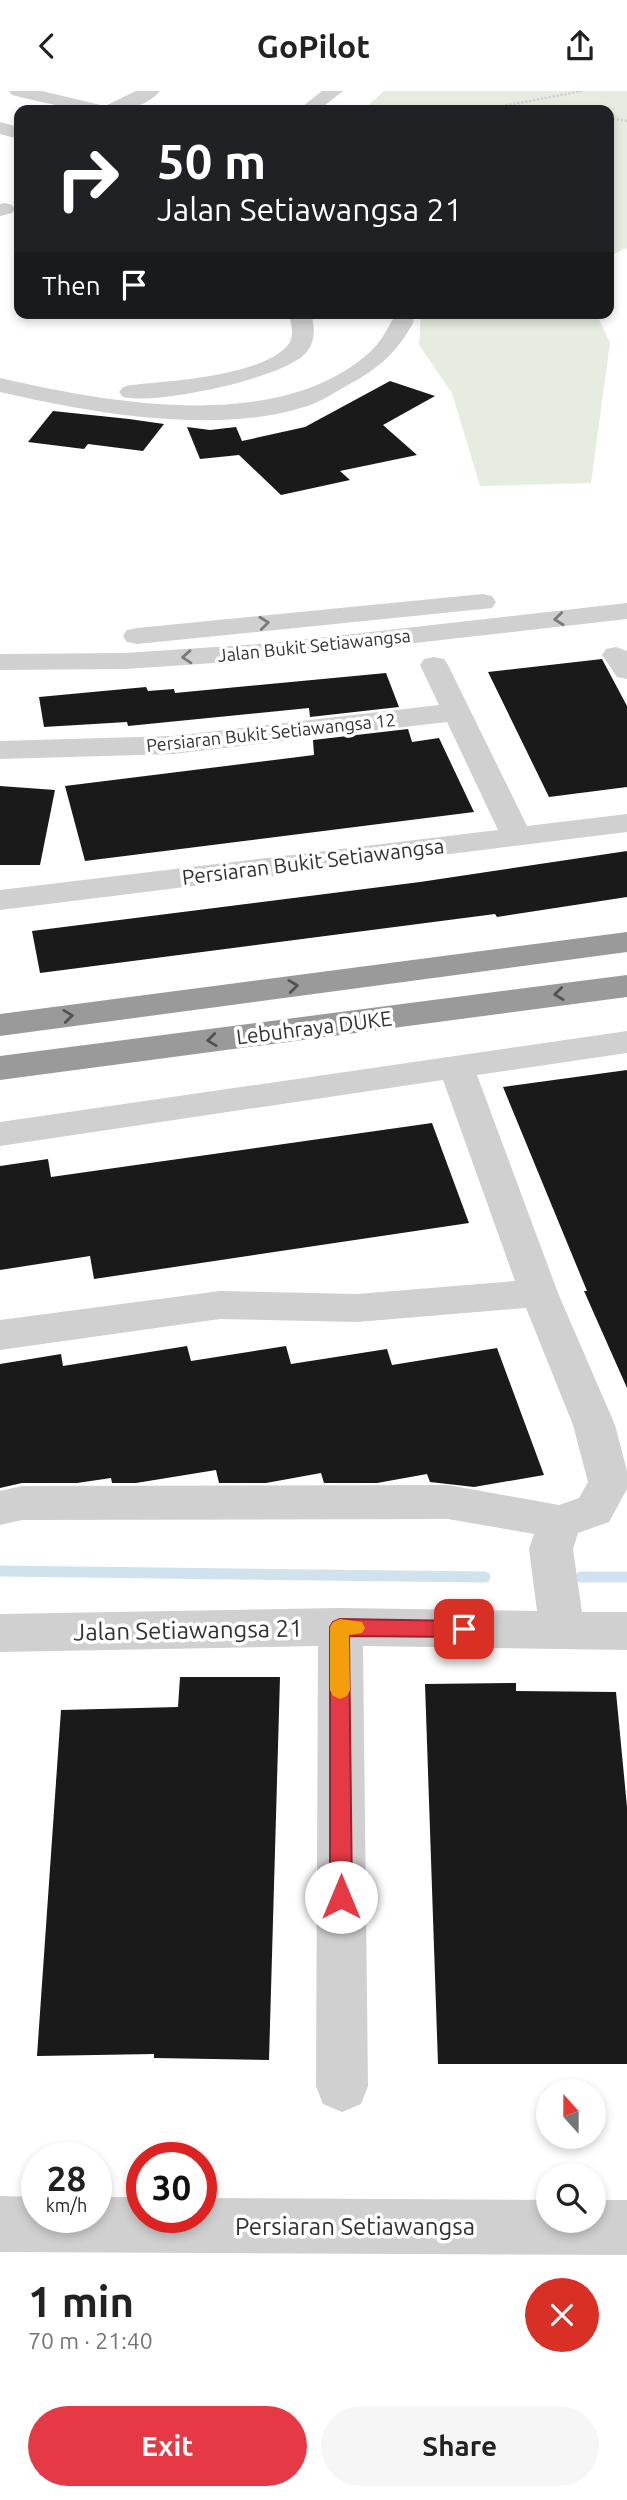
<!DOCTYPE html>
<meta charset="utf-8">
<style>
:root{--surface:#fff;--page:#f6f6f6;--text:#222;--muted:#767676;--accent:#e63946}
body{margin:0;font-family:Ubuntu,sans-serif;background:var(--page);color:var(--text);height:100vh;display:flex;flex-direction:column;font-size:26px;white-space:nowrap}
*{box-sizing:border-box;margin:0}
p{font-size:23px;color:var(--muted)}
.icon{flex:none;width:38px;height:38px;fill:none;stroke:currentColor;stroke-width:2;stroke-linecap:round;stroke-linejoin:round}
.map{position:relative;height:2164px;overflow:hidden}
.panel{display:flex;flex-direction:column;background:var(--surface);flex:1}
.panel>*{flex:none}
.banner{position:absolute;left:14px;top:14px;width:600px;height:214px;border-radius:14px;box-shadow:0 4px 10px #0003;background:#202124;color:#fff;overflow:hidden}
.needle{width:46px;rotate:339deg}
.tools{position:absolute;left:536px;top:1988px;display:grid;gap:14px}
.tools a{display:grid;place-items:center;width:70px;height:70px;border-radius:50%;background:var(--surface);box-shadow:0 4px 10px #0003;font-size:35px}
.speed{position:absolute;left:21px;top:2051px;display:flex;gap:14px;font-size:35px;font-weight:700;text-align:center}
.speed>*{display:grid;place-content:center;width:91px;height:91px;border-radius:50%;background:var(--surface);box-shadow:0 4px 10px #0003;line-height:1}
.speed small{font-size:18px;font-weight:400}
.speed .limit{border:10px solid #d22;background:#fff;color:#111}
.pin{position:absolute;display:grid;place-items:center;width:60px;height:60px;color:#fff;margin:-30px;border-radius:14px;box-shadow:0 4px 10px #0006}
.me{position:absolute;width:77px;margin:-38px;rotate:0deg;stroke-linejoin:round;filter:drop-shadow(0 0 5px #0008)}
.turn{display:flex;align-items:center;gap:24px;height:147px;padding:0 28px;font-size:32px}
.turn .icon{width:91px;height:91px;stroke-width:2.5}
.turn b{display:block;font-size:49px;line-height:60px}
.then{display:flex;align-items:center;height:66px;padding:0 28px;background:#0003;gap:14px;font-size:26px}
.round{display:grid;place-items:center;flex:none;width:74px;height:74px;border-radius:37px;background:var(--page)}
.head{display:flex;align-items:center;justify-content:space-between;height:119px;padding:0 28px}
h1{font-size:42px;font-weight:700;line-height:52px}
.button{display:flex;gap:14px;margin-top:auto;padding:14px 28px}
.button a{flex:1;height:80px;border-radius:42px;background:var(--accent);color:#fff;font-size:28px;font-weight:700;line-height:80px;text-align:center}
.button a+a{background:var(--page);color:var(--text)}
header{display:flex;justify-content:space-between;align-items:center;height:91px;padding:0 28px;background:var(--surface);font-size:32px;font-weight:700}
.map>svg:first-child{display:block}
</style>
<header><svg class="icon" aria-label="back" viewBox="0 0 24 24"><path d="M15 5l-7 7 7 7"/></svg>GoPilot<svg class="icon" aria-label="share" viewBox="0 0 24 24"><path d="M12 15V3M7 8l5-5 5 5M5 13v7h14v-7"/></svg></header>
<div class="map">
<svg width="627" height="2164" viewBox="0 0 627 2164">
<rect width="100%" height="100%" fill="#fff"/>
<path fill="#e6ecdf" d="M384,0H627V157L609,165V19H363Z
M421,222H596L610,252L591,392L480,395L452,302L419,254Z"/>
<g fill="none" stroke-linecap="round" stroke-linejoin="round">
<path stroke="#cfe2ee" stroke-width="11" d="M0,1480L485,1486
M581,1486H627"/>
</g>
<path fill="#1a1a1a" d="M390,290L435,305L383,334L417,364L340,380L350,389L281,404L239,364L200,368L187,336L210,339L236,336L242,350L305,336Z
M53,320L129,328L164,333L143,360L88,353L84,358L28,351Z
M602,568L627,615V696L549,706L488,581Z
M386,582L399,616L310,626L309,617L128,635L127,631L44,636L39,606L146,596L148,600L174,598L175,602Z
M408,638L412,651L439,647L474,721L85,770L65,695L314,664L313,649Z
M0,695L55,699L40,774H0Z
M627,760V806L497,826L495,823L40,882L32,840L420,791Z
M627,979V1297L584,1200H587L503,996Z
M432,1032L469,1132L94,1188L90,1165L0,1179V1075L48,1068L51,1086Z
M187,1255L191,1270L286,1255L291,1273L387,1258L392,1274L497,1257L544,1384L474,1396L430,1391L427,1383L377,1392H324L321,1382L266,1392H219L216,1379L136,1392H112L111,1387L77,1392H22L0,1397V1273L61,1263L63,1275Z
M180,1586H280L269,1969L154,1967V1963L37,1965L61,1619L178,1616Z
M516,1592V1600L616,1601L627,1716V1973H438L425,1593Z"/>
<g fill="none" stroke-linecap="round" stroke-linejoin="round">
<path stroke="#cdcdcd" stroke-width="2.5" stroke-dasharray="2 2" stroke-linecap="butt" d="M482,19L582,0
M492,19H547
M609,27L627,30"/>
<path fill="#d0d0d0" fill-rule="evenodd" d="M9,0H42L105,15L136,0H160C130,36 50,13 12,4Z
M322,0H343L319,19H298Z
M0,31L19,36V48L0,43Z
M5,112L12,114L15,118L12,122L0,125V113Z
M289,222H311C315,237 316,251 305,263C280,288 156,314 123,306L119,301L123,296L131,294C170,290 262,285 288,254C295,246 291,232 289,222Z
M403,223L411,225L414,230C398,261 377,279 346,295C335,301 325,308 313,313C223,346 91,322 0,301V287C109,312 280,344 371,260C382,250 387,237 395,225Z
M483,503L492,505L496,511L492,517L137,553L127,551L123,545L127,539L137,537Z
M627,512V528L273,568L125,578L0,579V563L125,562L273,552Z
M616,556L627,560V588L617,586L602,564L606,558Z
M434,566L444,568L448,574L527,735L627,723V741L0,819V799L498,739L447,631L173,663L0,668V650L173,645L439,614L420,574L424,568Z
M627,940V962L477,984L558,1202L615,1334L627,1380V1398L609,1431L578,1442L573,1458L582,1521H627V1559L363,1555L368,1995L361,2013L342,2021L323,2013L316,1995L318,1555L0,1561V1523L340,1517L537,1520L529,1458L534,1443L448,1428L22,1429L0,1434V1400L22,1395L448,1394L559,1414L579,1407L588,1391L573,1334L526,1217L357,1231L220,1228L0,1259V1229L220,1200L357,1203L515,1190L443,989L0,1055V1031Z
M0,2105L37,2106V2126H96V2106H142V2126H201V2107L548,2109V2130H593V2109H627V2164L0,2161Z"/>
<path fill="#9a9a9a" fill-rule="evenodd" d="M627,841V861L0,945V923Z
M627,884V906L0,989V965Z"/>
</g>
<defs><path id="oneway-chevron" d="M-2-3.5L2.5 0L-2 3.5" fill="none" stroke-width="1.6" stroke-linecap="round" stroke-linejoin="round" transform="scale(1.75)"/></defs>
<g stroke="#7a7a7a">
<use href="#oneway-chevron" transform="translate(559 528) rotate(174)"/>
<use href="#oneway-chevron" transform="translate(264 532) rotate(-6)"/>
<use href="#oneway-chevron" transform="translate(187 566) rotate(176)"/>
</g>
<g stroke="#525252">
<use href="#oneway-chevron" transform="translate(293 895) rotate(-7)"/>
<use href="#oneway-chevron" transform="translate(559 903) rotate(173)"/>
<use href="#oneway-chevron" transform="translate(68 925) rotate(-7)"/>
<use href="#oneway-chevron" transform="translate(212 949) rotate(173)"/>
</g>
<path fill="#e63946" stroke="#96252e" stroke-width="2" d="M340,1528L464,1530L471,1533L474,1538L471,1544L464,1546L349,1545L352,1806L349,1813L341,1816L334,1813L330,1806V1536L333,1531Z"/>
<path fill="#f59e0b" d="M340,1528L362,1531L365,1537L362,1542L349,1544L350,1599L347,1605L340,1608L333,1605L330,1599V1536L333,1531Z"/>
<g text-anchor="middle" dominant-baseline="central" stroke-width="7" stroke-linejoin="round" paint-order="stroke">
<g font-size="18" fill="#333" stroke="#fff">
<text transform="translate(314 554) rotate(-6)">Jalan Bukit Setiawangsa</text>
<text transform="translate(271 641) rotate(-6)">Persiaran Bukit Setiawangsa 12</text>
</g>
<g font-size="21" fill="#333" stroke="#fff">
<text transform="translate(313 770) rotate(-7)">Persiaran Bukit Setiawangsa</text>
<text transform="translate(314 936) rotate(-7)">Lebuhraya DUKE</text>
</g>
<g font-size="24" fill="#333" stroke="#fff">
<text transform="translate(188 1539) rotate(-1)">Jalan Setiawangsa 21</text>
<text x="355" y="2135">Persiaran Setiawangsa</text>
</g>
</g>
</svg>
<div class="tools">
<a><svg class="needle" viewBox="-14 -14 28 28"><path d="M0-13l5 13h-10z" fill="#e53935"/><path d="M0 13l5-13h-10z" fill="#767676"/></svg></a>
<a><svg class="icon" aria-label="search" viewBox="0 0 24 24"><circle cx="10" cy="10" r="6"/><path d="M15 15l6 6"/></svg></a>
</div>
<div class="speed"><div>28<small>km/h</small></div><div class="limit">30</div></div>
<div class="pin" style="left:464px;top:1538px;background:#d93025"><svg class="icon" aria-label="arrive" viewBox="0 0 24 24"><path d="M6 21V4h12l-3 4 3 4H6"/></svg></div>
<svg class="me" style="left:341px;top:1806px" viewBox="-20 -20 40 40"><circle r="19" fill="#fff"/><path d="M0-13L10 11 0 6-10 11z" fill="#e63946"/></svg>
<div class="banner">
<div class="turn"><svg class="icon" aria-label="right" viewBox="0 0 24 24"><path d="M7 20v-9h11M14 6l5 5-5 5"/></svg><div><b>50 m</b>Jalan Setiawangsa 21</div></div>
<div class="then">Then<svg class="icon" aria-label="arrive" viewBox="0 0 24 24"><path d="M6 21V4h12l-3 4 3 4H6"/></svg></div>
</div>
</div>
<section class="panel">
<div class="head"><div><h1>1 min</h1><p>70 m · 21:40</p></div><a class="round" style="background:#d93025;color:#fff"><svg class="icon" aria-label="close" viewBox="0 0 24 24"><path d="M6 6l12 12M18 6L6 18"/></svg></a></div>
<div class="button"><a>Exit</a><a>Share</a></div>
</section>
